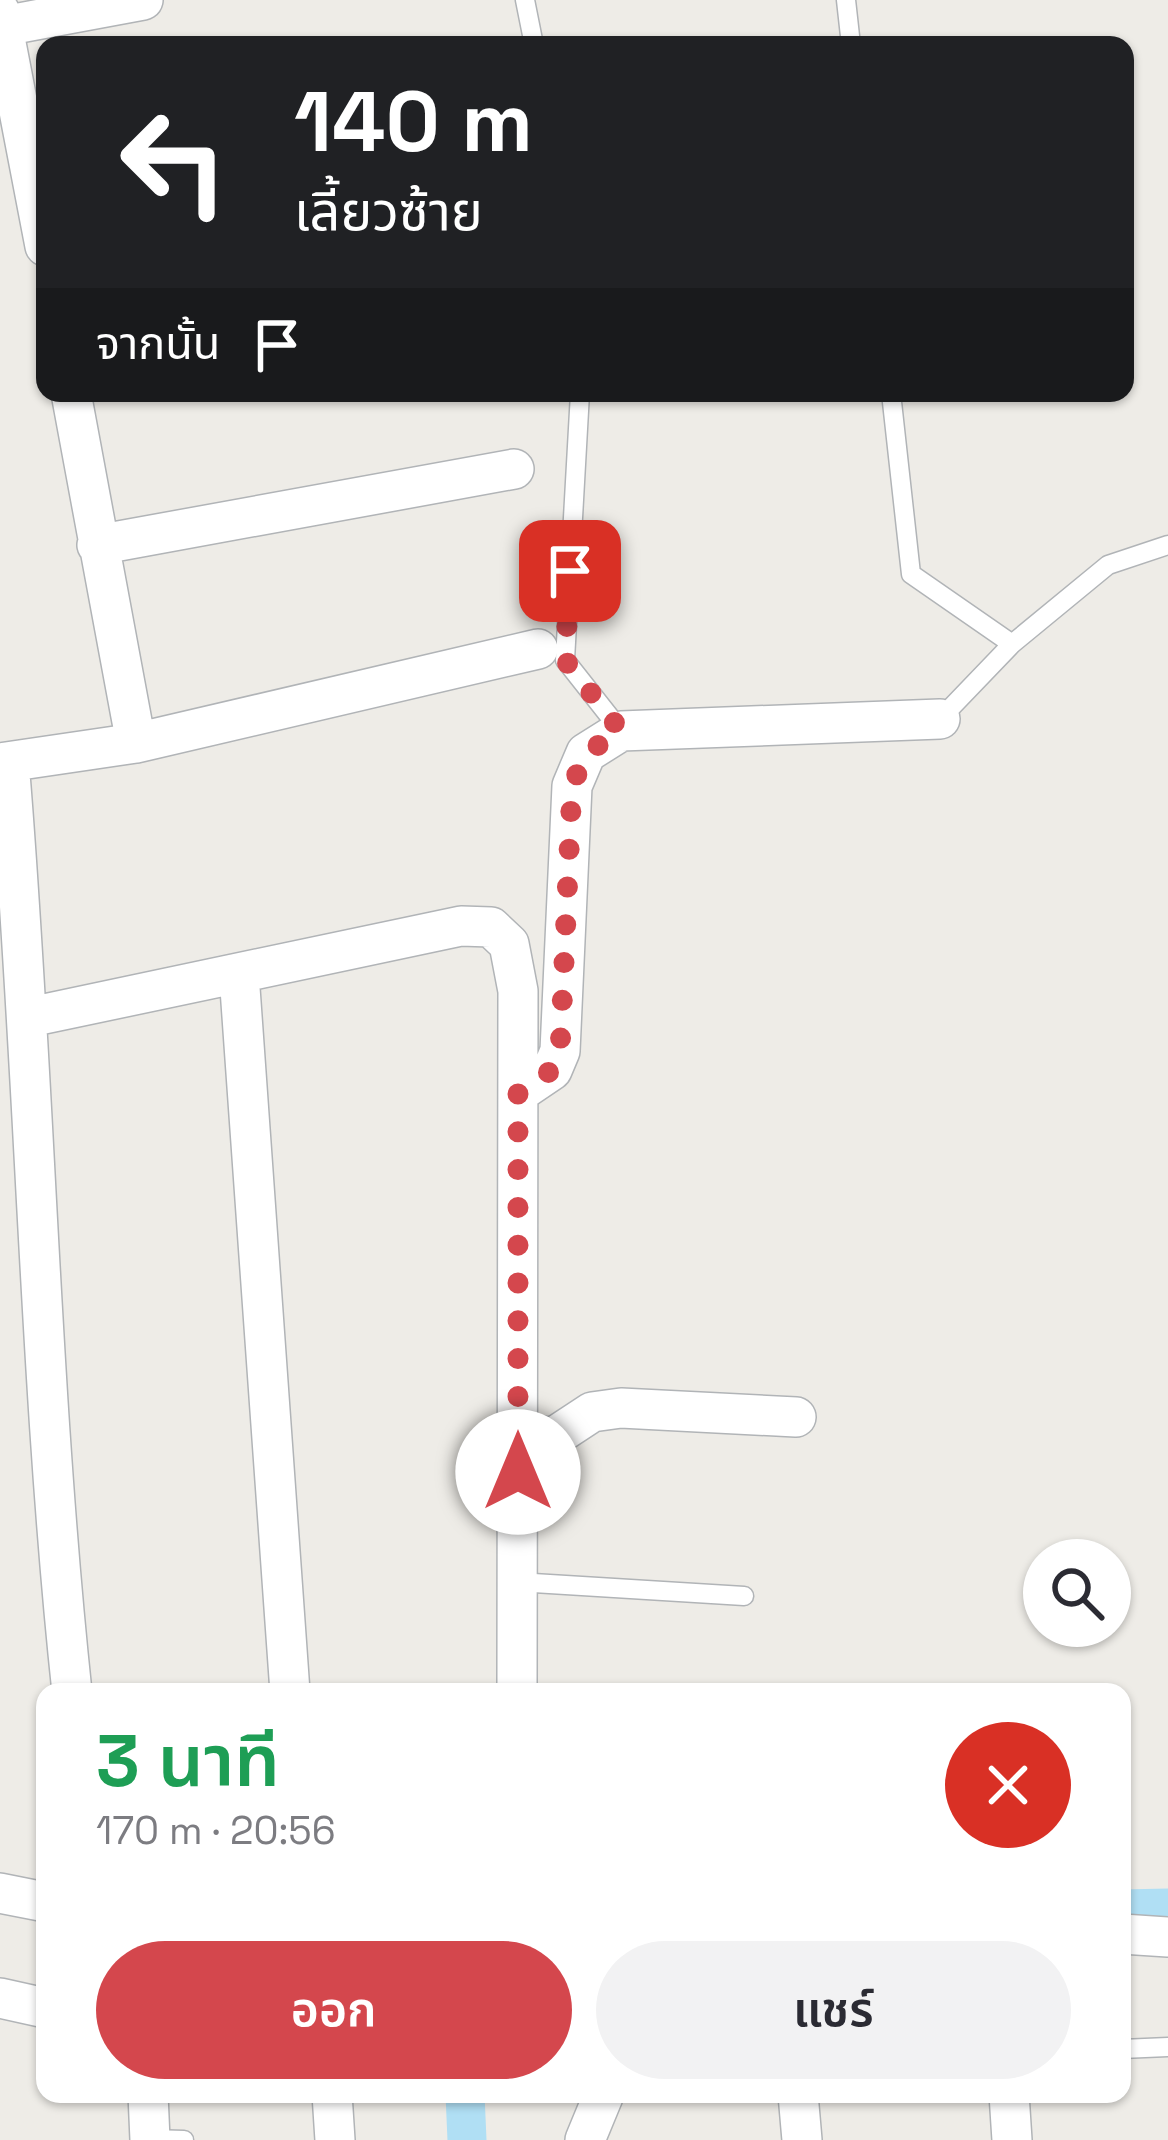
<!DOCTYPE html>
<html lang="th">
<meta charset="utf-8">
<style>
:root{--surface:#fff;--page:#f2f2f3;--text:#2b2b33;--muted:#7c7c81;--accent:#d4474d}
body{margin:0;font-family:"Space Grotesk","Noto Sans Thai",sans-serif;background:var(--page);color:var(--text);height:100vh;display:flex;flex-direction:column;font-size:45px;white-space:nowrap}
*{box-sizing:border-box;margin:0}
p{font-size:39px;color:var(--muted)}
.icon{flex:none;width:66px;height:66px;fill:none;stroke:currentColor;stroke-width:2;stroke-linecap:round;stroke-linejoin:round}
.map{position:relative;flex:1;overflow:hidden}
.details{position:absolute;left:36px;top:1683px;width:1095px;height:420px;display:flex;flex-direction:column;background:var(--surface);border-radius:24px;box-shadow:0 3px 9px #0004}
.details>*{flex:none}
.hud{position:absolute;left:36px;top:36px;width:1098px;height:366px;border-radius:24px;box-shadow:0 3px 9px #0004;background:#202124;color:#fff;overflow:hidden}
.buttons{position:absolute;left:1023px;top:1539px;display:grid;gap:24px}
.buttons a{display:grid;place-items:center;width:108px;height:108px;border-radius:50%;background:var(--surface);box-shadow:0 3px 9px #0004;font-size:60px}
.pin{position:absolute;display:grid;place-items:center;width:102px;height:102px;color:#fff;margin:-51px;border-radius:24px;box-shadow:0 6px 18px #0006}
.me{position:absolute;width:132px;margin:-66px;rotate:0deg;stroke-linejoin:round;filter:drop-shadow(0 0 9px #0008)}
.turn{display:flex;align-items:center;gap:42px;height:252px;padding:0 60px;font-size:54px}
.turn .icon{width:156px;height:156px;stroke-width:2.5}
.turn b{display:block;font-size:84px;line-height:102px}
.then{display:flex;align-items:center;height:114px;padding:0 60px;background:#0003;gap:24px;font-size:45px}
.round{display:grid;place-items:center;flex:none;width:126px;height:126px;border-radius:63px;background:var(--page)}
.overview{display:flex;align-items:center;justify-content:space-between;height:204px;padding:0 60px}
h1{font-size:72px;font-weight:600;line-height:90px;color:#1e9e55}
.action{display:flex;gap:24px;margin-top:auto;padding:24px 60px}
.action a{flex:1;height:138px;border-radius:72px;background:var(--accent);color:#fff;font-size:48px;font-weight:600;line-height:138px;text-align:center}
.action a+a{background:var(--page);color:var(--text)}
.map>svg:first-child{display:block}
</style>
<div class="map">
<svg width="1168" height="2140" viewBox="0 0 1168 2140">
<rect width="100%" height="100%" fill="#eeece7"/>
<g fill="none" stroke-linecap="round" stroke-linejoin="round">
<path stroke="#b0dff4" stroke-width="39" d="M1122,1909L1168,1908
M465,2094L467,2140"/>
<g stroke="#b1b4b7" stroke-width="21">
<path id="lane" d="M525,0L534,45
M846,0L851,45
M580,393L565,660L621,731
M891,393L911,574L1012,644
M940,719L1012,644L1108,565L1168,545
M517,1582L744,1596
M1122,2049L1168,2047
M150,2139L184,2140"/>
</g>
<g stroke="#b1b4b7" stroke-width="42">
<path id="street" d="M0,12L45,246
M3,26L143,0
M71,393L136,743
M97,545L514,469
M9,762C35,1072 39,1383 72,1692
M0,763L136,743L538,649
M239,974L290,1692
M30,1017L461,926L491,927L509,944L518,991L517,1692
M518,1093L552,1070L560,1051L572,786L586,753L621,731L940,719
M518,1435L554,1437L592,1412L621,1408L796,1417
M0,1893L45,1902
M1122,1934L1168,1937
M0,1998L45,2008
M148,2094L150,2140
M332,2094L335,2140
M798,2094L802,2140
M1009,2094L1012,2140
M585,2140L604,2094"/>
</g>
<use href="#lane" stroke="#fff" stroke-width="18"/>
<use href="#street" stroke="#fff" stroke-width="39"/>
</g>
<g fill="none" stroke-linecap="round" stroke-linejoin="round">
<path stroke="#d4474d" stroke-width="21" stroke-dasharray="0 37.8" d="M518,1472V1093L552,1070L560,1051L572,786L586,753L621,731L565,660L570,571"/>
</g>
</svg>
<div class="buttons">
<a><svg class="icon" aria-label="search" viewBox="0 0 24 24"><circle cx="10" cy="10" r="6"/><path d="M15 15l6 6"/></svg></a>
</div>
<div class="pin" style="left:570px;top:571px;background:#d93025"><svg class="icon" aria-label="arrive" viewBox="0 0 24 24"><path d="M6 21V4h12l-3 4 3 4H6"/></svg></div>
<svg class="me" style="left:518px;top:1472px" viewBox="-20 -20 40 40"><circle r="19" fill="#fff"/><path d="M0-13L10 11 0 6-10 11z" fill="#d4474d"/></svg>
<div class="hud">
<div class="turn"><svg class="icon" aria-label="left" viewBox="0 0 24 24"><path d="M17 20v-9H6M10 6l-5 5 5 5"/></svg><div><b>140 m</b>เลี้ยวซ้าย</div></div>
<div class="then">จากนั้น<svg class="icon" aria-label="arrive" viewBox="0 0 24 24"><path d="M6 21V4h12l-3 4 3 4H6"/></svg></div>
</div>
<section class="details">
<div class="overview"><div><h1>3 นาที</h1><p>170 m · 20:56</p></div><a class="round" style="background:#d93025;color:#fff"><svg class="icon" aria-label="close" viewBox="0 0 24 24"><path d="M6 6l12 12M18 6L6 18"/></svg></a></div>
<div class="action"><a>ออก</a><a>แชร์</a></div>
</section>
</div>
